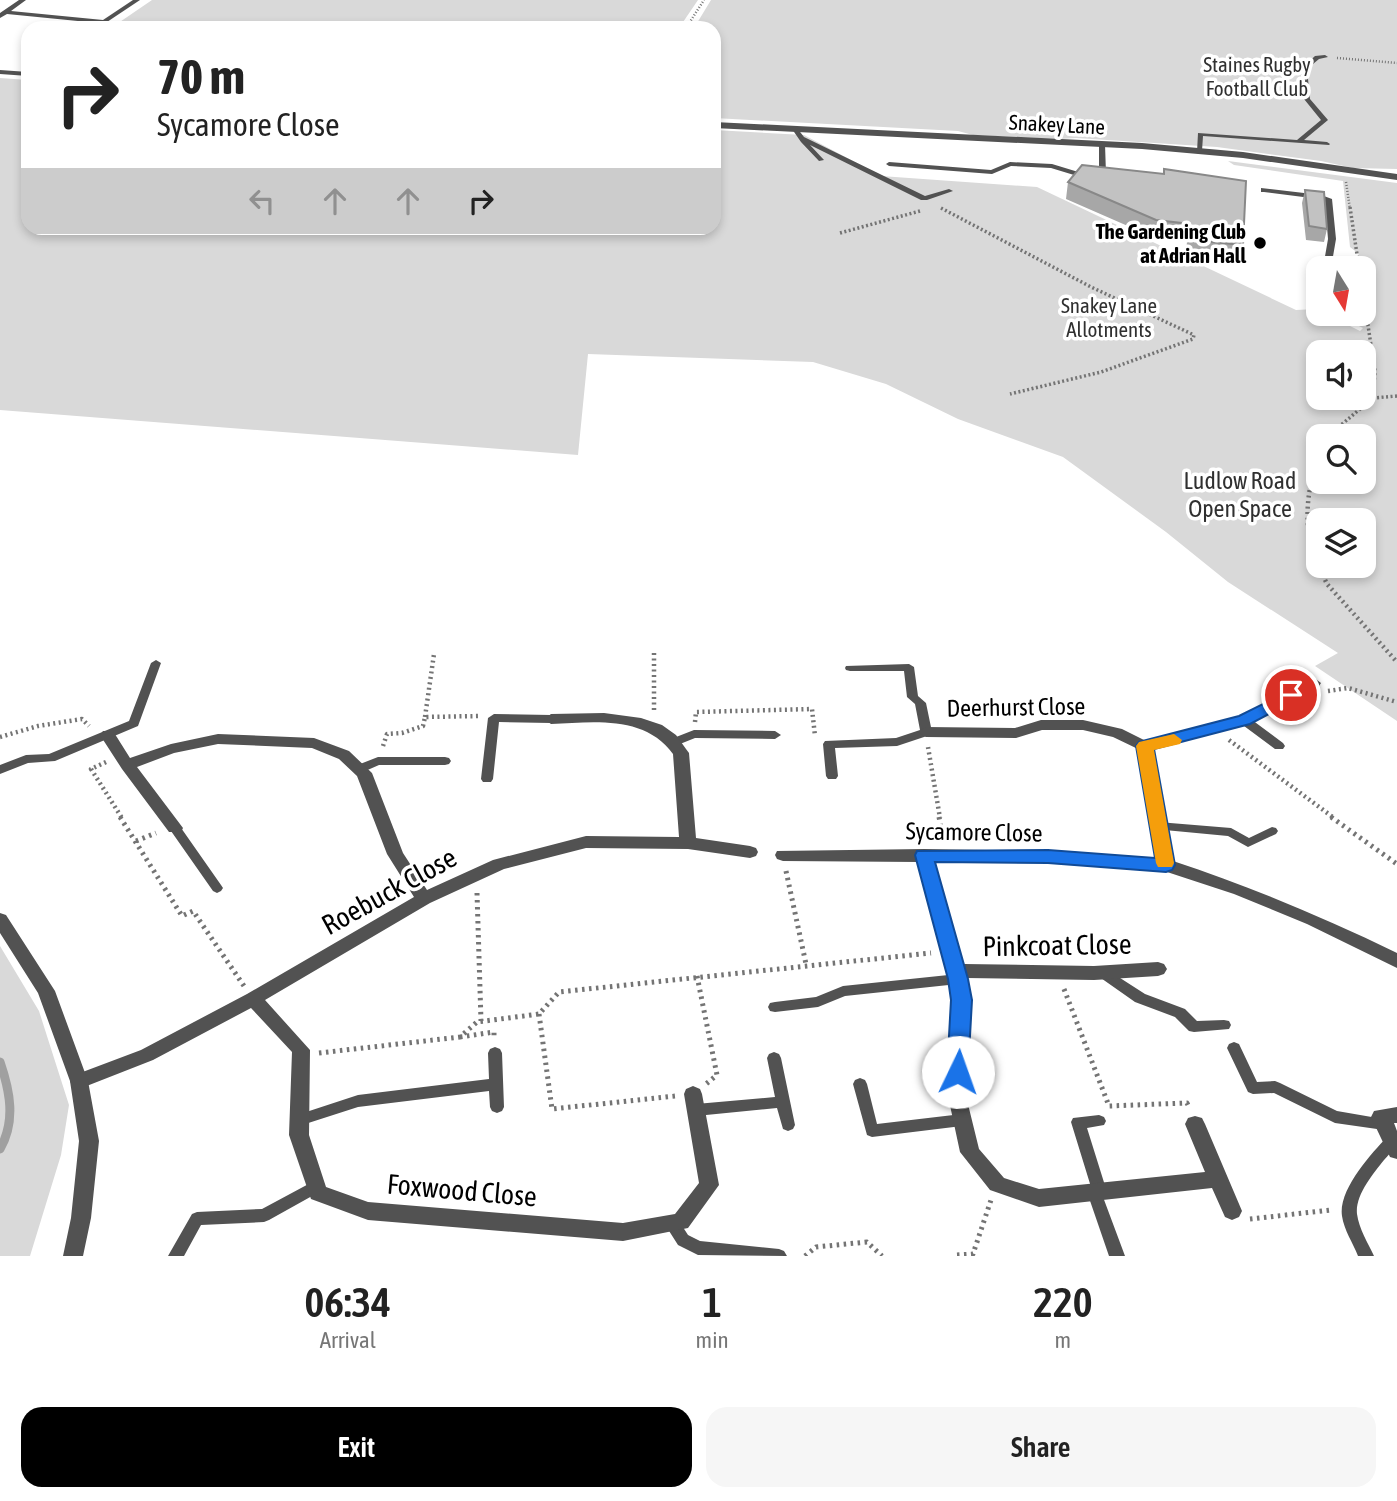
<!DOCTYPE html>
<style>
:root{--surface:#fff;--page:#f6f6f6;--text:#222;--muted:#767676;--accent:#000}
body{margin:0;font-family:"Asap Condensed",sans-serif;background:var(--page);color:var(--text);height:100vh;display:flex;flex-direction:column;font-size:26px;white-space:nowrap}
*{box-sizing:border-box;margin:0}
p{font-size:23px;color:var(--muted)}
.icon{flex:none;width:38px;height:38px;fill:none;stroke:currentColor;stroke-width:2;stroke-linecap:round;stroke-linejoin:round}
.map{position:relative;height:1256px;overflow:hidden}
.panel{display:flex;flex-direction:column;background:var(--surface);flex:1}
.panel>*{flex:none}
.guide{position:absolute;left:21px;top:21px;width:700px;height:214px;border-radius:21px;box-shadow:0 4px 10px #0003;background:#fff;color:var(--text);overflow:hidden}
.needle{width:46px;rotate:169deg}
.buttons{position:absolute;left:1306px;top:256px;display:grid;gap:14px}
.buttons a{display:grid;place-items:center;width:70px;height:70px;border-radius:14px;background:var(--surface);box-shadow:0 4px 10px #0003;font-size:35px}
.pin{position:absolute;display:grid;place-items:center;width:60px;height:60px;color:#fff;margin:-30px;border:4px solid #fff;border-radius:50%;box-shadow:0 2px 7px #0007}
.me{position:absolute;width:77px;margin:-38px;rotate:3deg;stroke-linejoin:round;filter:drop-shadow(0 0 5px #0008)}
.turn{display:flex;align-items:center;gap:24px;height:147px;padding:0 21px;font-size:32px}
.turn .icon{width:91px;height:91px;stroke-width:2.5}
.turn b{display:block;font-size:49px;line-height:60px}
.lanes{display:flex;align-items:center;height:66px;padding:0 21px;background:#0003;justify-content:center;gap:35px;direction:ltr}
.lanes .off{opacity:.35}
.eta{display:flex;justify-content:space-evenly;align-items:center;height:119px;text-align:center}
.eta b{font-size:42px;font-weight:600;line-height:49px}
.primary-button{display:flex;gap:14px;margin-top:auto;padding:14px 21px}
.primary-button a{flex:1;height:80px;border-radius:21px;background:var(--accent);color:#fff;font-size:28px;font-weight:600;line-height:80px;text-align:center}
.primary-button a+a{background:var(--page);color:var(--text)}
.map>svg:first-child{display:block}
</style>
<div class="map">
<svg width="1397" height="1256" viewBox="0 0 1397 1256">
<rect width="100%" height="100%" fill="#fff"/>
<path fill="#d9d9d9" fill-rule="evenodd" d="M152,0H698L679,28H111Z
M711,0H1397V169L1353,168L1321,161L1217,147L1076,138L1060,139L973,135L958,131L714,118V28H694Z
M0,78L28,80V228H714V130L804,135L881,176L1037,187L1296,310L1316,309L1318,313H1324L1360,331L1363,328L1346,320V314L1363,313V268H1354L1353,261L1359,254L1350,247L1343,181L1234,165L1228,161L1397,183V721L1315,666L1338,653L1228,582L1166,532L1063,457L958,419L886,384L813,362L588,354L578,455L0,410ZM1318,352H1363V397H1318ZM1318,436H1363V481H1318ZM1318,520H1363V565H1318Z
M0,946L39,1011L69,1105L61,1155L30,1256H0Z"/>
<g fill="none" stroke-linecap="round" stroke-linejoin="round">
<path stroke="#a0a0a0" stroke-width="9" d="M0,1062C10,1091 16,1121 0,1149"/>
<path stroke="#747474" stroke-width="2.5" stroke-dasharray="1 2" stroke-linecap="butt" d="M686,28L704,0
M1337,58L1397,63
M1346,182L1350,209"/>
<path stroke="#747474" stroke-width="3.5" stroke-dasharray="2 2.5" stroke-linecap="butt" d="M1350,207L1359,268
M941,208L1091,287L1194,335L1193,339L1101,372L1010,394
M840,233L920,211
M1363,293L1375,371L1373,398
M1328,436L1373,398L1397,396
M1313,476L1318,457"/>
<path stroke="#747474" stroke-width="4.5" stroke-dasharray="2 3.5" stroke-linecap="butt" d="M1313,474C1305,507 1305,533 1318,564
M1318,565L1327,584L1397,662
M654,653V712
M1328,691L1348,688L1397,702
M425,717L434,654
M695,722L696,712L812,709L815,736
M0,737L38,726L82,719L89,726
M1229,740L1334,818
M383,746L387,734L402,733L423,726L425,717L480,716
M928,747L940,818
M106,762L91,769L122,818"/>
<path stroke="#747474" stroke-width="5" stroke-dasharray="2.5 4.5" stroke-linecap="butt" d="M120,817L182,916L193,911L244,986
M939,817L943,838
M1331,817L1397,864
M136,841L156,833
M786,871L806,964
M477,893L481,1021
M697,976L717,1075L706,1084
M1064,989L1109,1106L1187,1103L1189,1107
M539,1014L552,1109L676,1096
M460,1037L494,1032V1038
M319,1053L460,1037L477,1022L539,1014L559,992L931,953
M1250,1219L1331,1210
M957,1255L973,1254L991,1200
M805,1256L816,1247L867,1242L882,1256"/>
<path fill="#525252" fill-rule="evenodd" d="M19,0H26L11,11L103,20L133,0H140L98,28L95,26L98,23L7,14L0,18V13Z
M1315,56L1325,55L1328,57L1319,59L1307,69L1310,99L1328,120L1304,140L1327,142L1330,144L1329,145L1203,136L1202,151L1197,152L1198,133L1297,140L1321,120L1304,99L1301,69Z
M793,128H797L804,137L925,196L949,189L953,191L927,200H921L810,145L824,160L819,161L801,142L792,129Z
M1102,142L1105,144L1106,174L1102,176L1074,175L1051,168L1011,166L992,174L889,166L886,164L889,162L991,170L1010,162L1052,164L1075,171L1099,172V144Z
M1261,188L1321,195L1332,199L1336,239L1331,268H1323L1328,239L1325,202L1319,199L1264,192H1261Z
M156,660L161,663L138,726L55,761L28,763L0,774V765L26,755L49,754L129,721L151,663Z
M909,664L914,667L918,696L926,703L932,732L930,735L897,746L835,748L838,776L836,779H828L826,776L823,744L825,741L896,738L920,730L915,704L907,697L904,671H850L846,670L845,668L846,666Z
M494,714L551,715L557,719L551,723L499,722L493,779L491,782H483L481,779L488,718Z
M1244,716L1248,717L1283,743L1285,746L1283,749H1275L1240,723L1238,720L1240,717Z
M694,730L775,731L781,735L775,739L695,738L675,746L669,742L671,739Z
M378,757H445L449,758L451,761L449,764L445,765H379L363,772H355L353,769L355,766Z
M1158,822L1231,828L1249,838L1272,827L1276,828L1278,831L1276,834L1248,847L1228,836L1154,829L1152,826L1154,823Z
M175,824L179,825L221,885L223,888L221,891L217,893L213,891L171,831L169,828L171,825Z
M1103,967L1145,994L1185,1009L1197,1021L1224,1020L1229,1021L1231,1025L1229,1029L1194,1032L1189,1031L1175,1017L1135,1002L1098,976L1096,972L1098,968Z
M958,974L963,975L965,979L963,983L958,984L845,996L818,1007L775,1012L770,1011L768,1007L770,1003L775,1002L816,997L843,986Z
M1234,1042L1239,1044L1257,1082L1275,1081L1280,1083L1337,1111L1389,1120L1391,1124L1389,1128L1384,1130L1335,1123L1274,1093L1253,1094L1248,1092L1227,1048L1229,1044Z
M495,1047L500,1049L502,1053L504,1107L502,1111L497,1113L492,1111L490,1107L489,1091L358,1107L299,1126L294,1124L292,1120L294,1116L358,1095L489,1079L488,1053L490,1049Z
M774,1052L779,1054L781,1058L795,1125L793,1129L788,1131L783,1129L777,1108L696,1116L691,1114L689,1110L691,1106L696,1104L775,1097L767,1058L769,1054Z
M860,1078L865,1080L867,1084L877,1124L962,1114L967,1116L969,1120L967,1124L962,1126L872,1137L867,1135L853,1084L855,1080Z
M1099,1115L1104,1117L1106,1121L1104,1125L1087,1128L1107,1192L1103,1197L1125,1256H1109L1087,1192L1091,1187L1071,1122L1073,1118Z
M1392,1135L1397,1137C1397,1148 1391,1152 1384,1160C1373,1174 1355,1195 1357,1214C1359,1229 1368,1243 1374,1256H1358C1353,1243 1344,1230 1342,1216C1338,1190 1371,1154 1387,1137Z
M316,1180L321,1181L323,1186L321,1191L269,1220L264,1222L201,1225L184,1256H168L192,1214L197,1212L262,1209Z
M672,1216L677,1218L688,1235L700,1241L779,1249L784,1251L787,1256L698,1255L678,1245L664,1223L667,1218Z"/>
<path fill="#525252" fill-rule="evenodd" d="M1314,678L1321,683L1319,686L1249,723L1153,749L1173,861C1251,887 1323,917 1397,953V968L1307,924L1234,894L1164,871L1048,863L934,862L964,964L1094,966L1158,962L1164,964L1167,969L1164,974L1158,976L1094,980L967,978L971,1000L966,1096L979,1149L1004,1178L1039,1189L1205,1172L1185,1124L1188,1118L1195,1116L1202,1118L1205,1124L1242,1211L1239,1217L1232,1220L1225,1217L1212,1188L1039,1207L990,1190L960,1152L948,1096L953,1000L948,971L918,862L783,861L777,859L775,855L777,851L924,849L1048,851L1156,858L1138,749L1113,737L1083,730H1042L1016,738L926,737L918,732L926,727L1015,728L1041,720H1083L1122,729L1146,741L1239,716Z
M604,713L641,718L662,725L676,735L686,749L689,753L696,838L750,846L756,848L758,852L756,856L750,858L688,849L586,848L504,869L430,903L265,1000L310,1050L309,1135L326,1187L368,1202L623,1223L675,1214L699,1183L684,1094L686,1089L693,1086L700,1089L702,1094L719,1185L688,1228L623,1241L368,1220L311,1199L289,1135L292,1052L251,1008L153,1060L79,1089L72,1086L70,1081L72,1076L141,1050L247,994L414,897L387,854L357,776L339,759L312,748L218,744L174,753L137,767L183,828L181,832H169L122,769L100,735L103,731H113L130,758L171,744L218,734L314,738L349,751L372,773L403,853L427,890L493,860L586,836L679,837L673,754C645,715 594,722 551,724L544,719L551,714Z
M1397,1107V1123H1394L1397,1131V1159L1390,1157L1371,1117L1374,1111Z"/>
<path fill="#525252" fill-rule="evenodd" d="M0,70L28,72V76L0,74Z
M714,122L1142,143L1243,152L1397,174V180L1243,158L1142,149L714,128Z
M0,913L6,915L55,991L88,1081L99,1141L91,1218L83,1256H63L71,1218L79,1141L70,1081L38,993L0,933Z"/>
</g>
<path fill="#a7a7a7" d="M1082,165L1243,245L1239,262L1186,257L1187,241L1153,237L1066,199L1068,182Z
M1305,190L1327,229L1324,242L1306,240L1302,203Z"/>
<path fill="#c2c2c2" stroke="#888" stroke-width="2" d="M1082,165L1164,174V169L1246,181L1243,245L1189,240L1190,224L1156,220L1068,182Z
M1305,190L1324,192L1327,229L1309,226Z"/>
<path fill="#1a73e8" stroke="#114b97" stroke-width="2" d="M1291,690L1297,692L1299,695L1297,699L1250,724L1154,749L1175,865L1172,870L1166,872L1048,863L935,862L968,979L972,1000L968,1072L965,1078L958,1081L950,1078L947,1072L951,1000L948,979L915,855L917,851L1048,850L1155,858L1136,746L1139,742L1239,716Z"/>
<path fill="#f59e0b" d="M1174,734L1182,740L1180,744L1154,750L1174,863L1172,867H1158L1156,863L1136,746L1139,742Z"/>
<circle fill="#000" stroke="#fff" stroke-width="2.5" cx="1260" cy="243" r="7"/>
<g text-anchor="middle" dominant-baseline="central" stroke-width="7" stroke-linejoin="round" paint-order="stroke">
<g font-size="21" fill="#303030" stroke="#fff">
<text x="1257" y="64">Staines Rugby<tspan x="1257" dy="24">Football Club</tspan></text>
<text x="1109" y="305">Snakey Lane<tspan x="1109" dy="24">Allotments</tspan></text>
</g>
<g font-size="21" fill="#000" stroke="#fff">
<text transform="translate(1057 124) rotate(3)">Snakey Lane</text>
</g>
<g font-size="21" font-weight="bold" fill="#000" stroke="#fff" text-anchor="end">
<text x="1246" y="231">The Gardening Club<tspan x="1246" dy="24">at Adrian Hall</tspan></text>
</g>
<g font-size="24" fill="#303030" stroke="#fff">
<text x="1240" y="480">Ludlow Road<tspan x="1240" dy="28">Open Space</tspan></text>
</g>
<g font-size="24" fill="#000" stroke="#fff">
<text transform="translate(1016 707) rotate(-1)">Deerhurst Close</text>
<text transform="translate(974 832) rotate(1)">Sycamore Close</text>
</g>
<g font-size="28" fill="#000" stroke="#fff">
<text transform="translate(389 891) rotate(-29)">Roebuck Close</text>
<text transform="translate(1057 945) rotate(-1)">Pinkcoat Close</text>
<text transform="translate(462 1190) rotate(5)">Foxwood Close</text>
</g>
</g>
</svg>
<div class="buttons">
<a><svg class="needle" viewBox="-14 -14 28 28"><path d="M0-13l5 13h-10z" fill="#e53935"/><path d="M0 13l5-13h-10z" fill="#767676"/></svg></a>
<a><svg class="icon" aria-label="sound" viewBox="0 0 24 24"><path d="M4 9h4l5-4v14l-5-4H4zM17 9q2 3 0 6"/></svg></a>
<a><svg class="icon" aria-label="search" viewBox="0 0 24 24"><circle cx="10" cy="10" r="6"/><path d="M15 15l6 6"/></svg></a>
<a><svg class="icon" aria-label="layers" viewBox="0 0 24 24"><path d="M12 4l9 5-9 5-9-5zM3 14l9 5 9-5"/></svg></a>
</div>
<div class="pin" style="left:1291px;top:695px;background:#d93025"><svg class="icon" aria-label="arrive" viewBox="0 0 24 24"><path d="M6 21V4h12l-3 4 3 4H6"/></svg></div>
<svg class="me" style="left:958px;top:1072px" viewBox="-20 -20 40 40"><circle r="19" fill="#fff"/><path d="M0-13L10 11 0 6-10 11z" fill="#1a73e8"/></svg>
<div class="guide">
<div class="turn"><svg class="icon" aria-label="right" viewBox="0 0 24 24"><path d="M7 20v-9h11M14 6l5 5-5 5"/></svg><div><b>70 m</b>Sycamore Close</div></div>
<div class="lanes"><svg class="icon off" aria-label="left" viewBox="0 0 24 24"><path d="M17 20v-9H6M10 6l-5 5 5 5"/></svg><svg class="icon off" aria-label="ahead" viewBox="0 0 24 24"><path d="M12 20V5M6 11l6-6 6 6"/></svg><svg class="icon off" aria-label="ahead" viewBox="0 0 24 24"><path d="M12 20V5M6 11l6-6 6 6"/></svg><svg class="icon" aria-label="right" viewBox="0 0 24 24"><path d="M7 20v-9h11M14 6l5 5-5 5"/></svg></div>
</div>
</div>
<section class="panel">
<div class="eta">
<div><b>06:34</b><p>Arrival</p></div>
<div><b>1</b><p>min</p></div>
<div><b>220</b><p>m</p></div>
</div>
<div class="primary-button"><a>Exit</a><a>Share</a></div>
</section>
